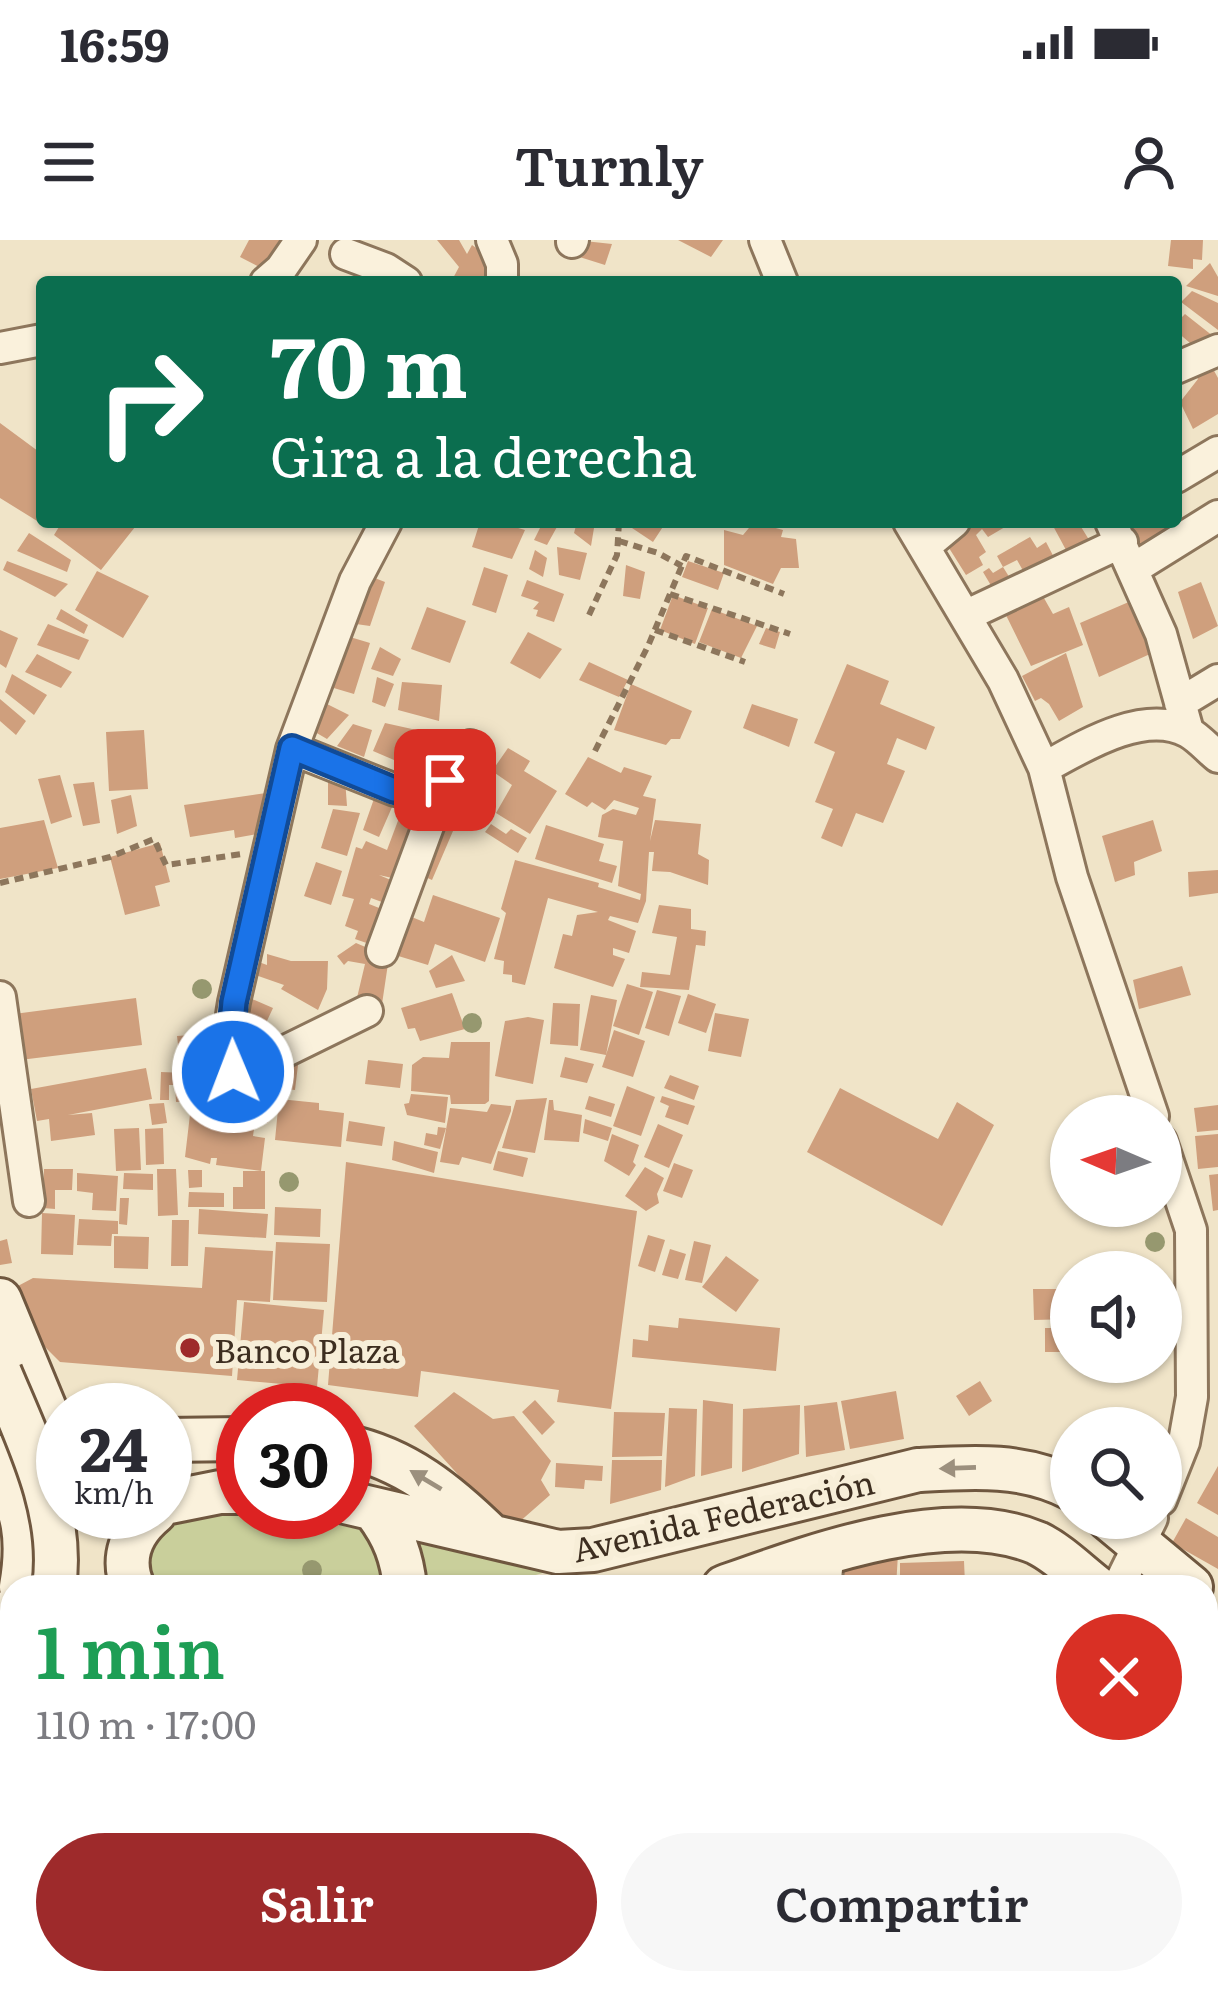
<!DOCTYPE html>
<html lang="es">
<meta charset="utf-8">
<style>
:root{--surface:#fff;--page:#f7f7f7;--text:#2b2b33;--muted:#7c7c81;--accent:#9e2a2b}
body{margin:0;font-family:Literata,serif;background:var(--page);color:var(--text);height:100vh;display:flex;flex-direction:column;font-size:45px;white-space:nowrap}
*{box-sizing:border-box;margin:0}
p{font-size:39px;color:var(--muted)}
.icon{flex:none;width:66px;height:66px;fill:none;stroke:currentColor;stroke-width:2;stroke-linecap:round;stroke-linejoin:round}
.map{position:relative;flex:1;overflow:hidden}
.side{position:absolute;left:0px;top:1335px;width:1218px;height:420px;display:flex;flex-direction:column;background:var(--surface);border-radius:36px 36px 0 0;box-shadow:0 3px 9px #0004}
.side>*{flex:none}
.guide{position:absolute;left:36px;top:36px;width:1146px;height:252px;border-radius:12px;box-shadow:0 3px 9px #0004;background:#0b6e4f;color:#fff;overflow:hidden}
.needle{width:78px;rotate:272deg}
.tools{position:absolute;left:1050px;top:855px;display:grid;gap:24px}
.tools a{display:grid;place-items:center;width:132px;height:132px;border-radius:50%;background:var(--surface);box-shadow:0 3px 9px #0004;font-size:60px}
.speed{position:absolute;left:36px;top:1143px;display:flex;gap:24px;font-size:60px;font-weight:700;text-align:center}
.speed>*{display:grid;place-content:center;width:156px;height:156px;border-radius:50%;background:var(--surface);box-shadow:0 3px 9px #0004;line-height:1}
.speed small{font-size:30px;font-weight:400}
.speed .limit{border:18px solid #d22;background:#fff;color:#111}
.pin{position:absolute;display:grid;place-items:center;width:102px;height:102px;color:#fff;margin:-51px;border-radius:24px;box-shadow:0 6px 18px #0006}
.me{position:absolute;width:132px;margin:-66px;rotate:359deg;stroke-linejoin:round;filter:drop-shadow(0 0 9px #0008)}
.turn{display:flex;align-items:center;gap:42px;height:252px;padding:0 36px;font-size:54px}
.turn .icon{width:156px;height:156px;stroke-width:2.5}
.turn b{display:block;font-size:84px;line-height:102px}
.round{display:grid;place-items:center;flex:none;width:126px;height:126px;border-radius:63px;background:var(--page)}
.headline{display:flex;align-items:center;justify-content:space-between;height:204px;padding:0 36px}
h1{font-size:72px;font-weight:600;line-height:90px;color:#1e9e55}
.cta{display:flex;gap:24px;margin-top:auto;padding:24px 36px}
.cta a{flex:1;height:138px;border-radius:72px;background:var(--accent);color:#fff;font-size:48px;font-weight:600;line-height:138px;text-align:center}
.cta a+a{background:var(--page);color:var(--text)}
.status{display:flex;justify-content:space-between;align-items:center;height:84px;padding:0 60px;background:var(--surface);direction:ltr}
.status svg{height:33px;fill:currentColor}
header{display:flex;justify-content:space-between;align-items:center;height:156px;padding:0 36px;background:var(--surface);font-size:54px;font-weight:600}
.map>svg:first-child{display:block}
</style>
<div class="status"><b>16:59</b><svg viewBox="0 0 49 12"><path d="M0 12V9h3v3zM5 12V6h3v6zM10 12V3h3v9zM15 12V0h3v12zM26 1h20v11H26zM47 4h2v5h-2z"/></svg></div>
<header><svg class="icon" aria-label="menu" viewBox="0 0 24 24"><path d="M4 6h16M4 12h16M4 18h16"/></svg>Turnly<svg class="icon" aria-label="person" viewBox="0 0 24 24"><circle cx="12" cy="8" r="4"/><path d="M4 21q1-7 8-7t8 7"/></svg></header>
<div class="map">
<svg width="1218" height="1755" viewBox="0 0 1218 1755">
<rect width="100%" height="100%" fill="#f0e4c8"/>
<path fill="#c9cf9b" d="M178,1271L279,1272L353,1288L433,1298L553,1330L494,1347H153L138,1327L151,1283Z"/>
<path fill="#cf9f7d" d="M249,0H286L269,32L240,17Z
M437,0H459L467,14L472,5L496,22L489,42H451L459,27Z
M575,0L612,4L605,25L570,14Z
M678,0H723L711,17Z
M1171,0H1203L1202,20L1193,19V29L1168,26Z
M1210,23L1218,37V56L1186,46Z
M1192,51L1218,63V90L1181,62Z
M1185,74L1218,100L1204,115L1176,91V83Z
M1207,118L1218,138V174L1193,189L1180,162L1198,139L1190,125Z
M0,183L42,214V284L0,258Z
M62,282H125L135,287L101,330L54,295Z
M480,282H498L525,290L512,319L472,307Z
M543,282L558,285L547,305L534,300Z
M577,282H595L591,306L574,293Z
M623,282H666L653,302Z
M754,282L783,290L781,297L796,299L799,328H781L773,344L724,325V290L743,295Z
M967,282H1005V287L988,297L982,289L976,295L986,312L979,317L983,325L966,335L949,308L956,301L952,294Z
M1056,282H1078L1096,311L1073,323L1052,284Z
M1116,282H1163L1174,299L1140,321Z
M29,293L71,320L67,332L17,311Z
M1030,297L1037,308L1046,302L1060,329L1030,343L1017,320L1003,327L997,316Z
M557,307L587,313L580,340L559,335Z
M535,310L547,318L543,337L529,329Z
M7,321L68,344L55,357L3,330Z
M688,321L724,333L718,350L682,337Z
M626,325L645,332L640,359L623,356Z
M484,327L508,335L496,373L472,365Z
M1003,327L1018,351L999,359L983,332L989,328L993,333Z
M97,331L149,356L123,398L75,370Z
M367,335L385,342L370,386L349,383Z
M527,340L564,354L554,382L536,376L538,370L533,369L539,362L521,356Z
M1201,342L1218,386L1193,399L1178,352Z
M1036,344L1053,374L1069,367L1083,405L1031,426L1000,363Z
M673,355L708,368L695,404L660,390Z
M1138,358L1159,410L1099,437L1080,383Z
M427,367L466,381L450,423L411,409Z
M61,369L88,385L84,394L56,379Z
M712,369L757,386L741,418L699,402Z
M48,384L89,400L79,420L37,405Z
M766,388L780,392L775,409L759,404Z
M0,390L18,398L6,428L0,424Z
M528,392L562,409L540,439L510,423Z
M350,397L370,403L354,454L327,446Z
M380,407L401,419L393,436L371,429Z
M1066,413L1083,467L1059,481L1049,464L1041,458L1035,461L1022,436Z
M37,414L72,432L61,448L25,432Z
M589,422L628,440L619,457L579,440Z
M847,424L889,441L880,464L935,487L926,510L897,498L887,524L905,531L883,583L856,573L842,607L821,598L833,569L815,562L835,512L814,503Z
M12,434L47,455L34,475L5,452Z
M377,437L394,444L385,467L372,462Z
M402,442L442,445L439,481L398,470Z
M631,444L692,471L680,499H671L666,505L614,490Z
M0,459L26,481L16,495L0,481Z
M325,463L349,475L327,499L303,485Z
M752,464L798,479L789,507L743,488Z
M385,483L430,493L408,526L373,511Z
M353,484L372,490L364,517L337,506Z
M144,490L148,549L109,551L106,492Z
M436,501L447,507L430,535L423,532Z
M508,508L530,521L524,531L557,551L530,594L496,573L512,545L492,531Z
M588,517L621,533L624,527L652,536L643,556L656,559L650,601L655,580L701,584L698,614L709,620L708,645L670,632L652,631L654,612H649L646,661L638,683L610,676L608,680L636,691L629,713L613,708V715L625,719L613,747L554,728L563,694L572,696L577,675L598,672L548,658L525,745L512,742V735L503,734L504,721L494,719L506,673L501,669L515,620L599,643L598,647L640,660L641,654L618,646L623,601L598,597L602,575L613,569L636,575L639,568L614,560L605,570L592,562L587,567L565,554Z
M60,535L72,577L51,584L38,539Z
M328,535L345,539L347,566L328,565Z
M94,542L100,583L83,586L73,544Z
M273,552L269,592L235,598L234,590L190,597L184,565Z
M376,553L396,558L379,597L363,590Z
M131,555L137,586L117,594L111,560Z
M333,569L360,573L347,616L321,608Z
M402,570L424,579L401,640L379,635L398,643L390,665L371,658L369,664L392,673L381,708L355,699L358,691L345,686L354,659L342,656L356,607L362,609L366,601L387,610Z
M44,580L58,628L0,639V588Z
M1153,580L1162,611L1134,622L1135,635L1115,642L1102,596Z
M431,582L453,591L432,640L412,631Z
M491,584L506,594L511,589L527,598L518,613L485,592Z
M546,585L604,604L599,621L617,626L612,643L535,619Z
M160,603L170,642L155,646L160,666L125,675L110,617Z
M316,622L342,631L331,665L304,656Z
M1218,630V653L1189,657L1188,632Z
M433,655L500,678L485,722L435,704L428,725L385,712L397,671L424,682Z
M659,665L691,669V689L706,691L705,706L696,705L689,750L640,747L642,732L670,735L677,697L652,693Z
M356,703L389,717L382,764L356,762L365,724L348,721L344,725L337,716Z
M267,714L291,721H328L327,749L318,770L281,749L284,745L250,733L256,721L267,725Z
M452,715L465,741L436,748L429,731Z
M1182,726L1191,755L1139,769L1133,740Z
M627,744L653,752L639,795L613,786Z
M657,750L681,756L669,796L645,788Z
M452,753L465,789L420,801L415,788L408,789L401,768Z
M688,754L716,764L706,793L678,783Z
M591,755L617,760L606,815L614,790L645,801L633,837L602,827L606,815L580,810Z
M136,758L142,805L20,820L14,774Z
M252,759L273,768L266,783L245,773Z
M553,763L580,764L578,806L550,804Z
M715,773L749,779L741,817L708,811Z
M528,777L544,780L533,844L495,836L505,781Z
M219,793V809L179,813L177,796Z
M451,802H490L489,861L485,864H451L450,855L411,851L412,825L423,817L449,818Z
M565,817L594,824L587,843L560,837Z
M368,820L403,824L400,848L365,844Z
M275,823L298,825L295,850L255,846L256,831Z
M146,828L152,859L68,875L92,873L95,895L51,901L49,879L37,881L31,849Z
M161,832L186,833V838L173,840H195V861L176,862L175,845H169V860H160Z
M670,835L699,846L694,860L664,848Z
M233,845L272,850L268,883L255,882L253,896L265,898L261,931L216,925L217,918H211L210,924L185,917L191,866L212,869L214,852L231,854Z
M627,846L655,857L641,896L613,886Z
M840,848L938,899L957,862L994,885L942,986L807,912Z
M411,854L448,857L445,883L407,875L404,864L409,863Z
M589,856L615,864L611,877L585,869Z
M662,856L695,866L688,885L665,877L669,866L660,862Z
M547,858L535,913L502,908L516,860Z
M279,859L319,863V870L344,873L341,907L275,900Z
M549,860H553L554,870L582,875L579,902L544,900Z
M164,863L167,883L152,885L149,864Z
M491,864L511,866V871L491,924L462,917L459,925L440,922L450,868L487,872Z
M1218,865V890L1197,892L1194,868Z
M585,879L612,888L608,901L583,893Z
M349,881L385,887L382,906L346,901Z
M658,884L683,895L669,928L644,917Z
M438,887L446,888L440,909L424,905L426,893L437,895Z
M139,888L141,930L116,931L114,889Z
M163,888L164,924L146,925L145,889Z
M612,894L639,905L633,922L636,925L629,936L604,921Z
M1218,894V927L1198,929L1195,896Z
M394,901L438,912L434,933L392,920Z
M498,911L528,918L523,937L493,930Z
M346,922L637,971L611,1169L557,1162L559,1150L421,1131L418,1157L328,1145Z
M674,923L693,930L682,958L663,951Z
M645,927L664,938L657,954L659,963L646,971L625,956Z
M44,929H73L72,950H55V969L43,968Z
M157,929H176L178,975L158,976Z
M188,930H202V947L189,948Z
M243,931H265V969H233V947H243Z
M77,933L118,936L116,971L92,970L93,953L77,951Z
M124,933L153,934V950L123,949Z
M1218,934V970L1213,971L1209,935Z
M189,952L224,953V967H188Z
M120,958H129L127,985L119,984Z
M275,967L321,969L320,997L274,995Z
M199,969L268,974L266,998L198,994Z
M42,973L75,975L73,1015L41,1014Z
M79,979L118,981V994H112L111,1006L77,1005Z
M172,980H189L188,1026H171Z
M648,995L665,1000L655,1032L638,1026Z
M114,996L149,997L148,1029L114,1028Z
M7,999L12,1023L0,1025V1001Z
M694,1001L711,1005L702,1043L685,1040Z
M276,1002L330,1004L327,1062L273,1060Z
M205,1007L273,1011L270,1062L237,1060L232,1136L60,1122L37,1099L16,1047L33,1038L202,1048Z
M670,1009L686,1014L678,1039L662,1035Z
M726,1016L759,1040L736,1072L702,1047Z
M1033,1049H1071V1079L1034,1080Z
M244,1062L324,1070L317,1147L237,1140Z
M679,1078L780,1088L776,1131L632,1117L633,1099L648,1101L649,1085L678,1088Z
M1045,1088H1071V1112H1045Z
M980,1141L992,1161L969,1176L956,1156Z
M896,1151L904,1199L850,1209L841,1161Z
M454,1152L493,1179L514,1176L551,1221L541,1240L550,1255L509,1291L414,1186Z
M535,1160L555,1182L542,1195L522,1172Z
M703,1160L733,1164L732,1228L701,1236Z
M837,1162L845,1210L806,1217L804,1166Z
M800,1165L799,1214L742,1232L743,1169Z
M669,1168L697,1169L695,1236L665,1247Z
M614,1172L665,1173L662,1216L612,1217Z
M612,1220H662L661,1250L610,1264Z
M556,1223L603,1226L602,1241L585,1240L584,1249L555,1247Z
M1218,1226V1275L1197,1263Z
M1186,1278L1218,1297V1329L1172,1303Z
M898,1314L896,1347H840L841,1329Z
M964,1321L965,1344L900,1346V1323Z
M1206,1470L1218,1475V1498L1206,1493Z
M1206,1610L1218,1614V1655L1206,1650Z
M0,1690L12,1691V1736L0,1735Z
M181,1743H303L302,1755H180Z
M324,1743H390L389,1755H323Z
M642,1743H708L707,1755L641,1754Z
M747,1743H787L785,1755H745Z
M797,1743H837L836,1755H795Z
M848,1743H895L893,1755H846Z
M912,1743H953L950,1755H910Z
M993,1743H1027L1031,1744L1028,1755H1001L990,1752Z
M1039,1743H1055L1077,1749L1075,1755H1036Z
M1145,1743L1166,1747L1164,1755L1143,1754Z
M1188,1743L1218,1747V1755H1185Z"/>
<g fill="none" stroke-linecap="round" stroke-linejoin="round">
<g stroke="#8d765c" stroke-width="36">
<path id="street" d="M492,0L502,24V42
M765,0L782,42
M572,2L573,0
M346,14L386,29L406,42
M266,42L281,29L301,0
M0,108L42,100
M1176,128L1218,110
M1176,237L1218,212
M909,282L1003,440L1044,528L1072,637L1153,876
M1111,282L1161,394L1188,491
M924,307L954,282
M1133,329L1218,276
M965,376L1122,302
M1180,463L1218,440
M292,509L395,550C437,553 447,538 470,506
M1044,528C1082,507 1144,468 1188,492C1199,498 1209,510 1218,517
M382,711L445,540
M0,757L29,961
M367,771L247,830L240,838C225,818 230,786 234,762L292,509L355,341L386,282
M1161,901L1191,990L1192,1157L1184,1202L1161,1260
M825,1347L829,1311
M1118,1347L1152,1278
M169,1743L170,1755
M554,1743L555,1755
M0,1744L99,1755
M317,1755L318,1743
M901,1755L904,1743
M1087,1755L1090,1743"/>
</g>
<g stroke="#6f573f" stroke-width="48">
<path id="secondary" d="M0,1060L50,1181L63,1223
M165,1200L243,1199
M345,1206C406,1219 448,1254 491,1296
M0,1217C20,1269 31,1290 21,1347
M345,1262L558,1312L593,1310L918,1230C971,1227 1023,1223 1071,1248
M165,1263L220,1252H243
M376,1272C394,1296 402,1317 405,1347
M1108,1278L1191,1347
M133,1347C120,1318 132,1291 155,1272
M724,1347C811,1316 947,1265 1037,1303C1058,1313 1078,1333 1096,1347
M0,1402L12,1370
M1206,1418L1218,1424
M0,1503L12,1471
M0,1573L12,1543"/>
</g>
<path stroke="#8d765c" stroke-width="6" stroke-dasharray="9 6" stroke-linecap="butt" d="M768,282L778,285
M619,301L658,313L682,326
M670,354L790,394
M589,375L617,315L619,282
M655,390L745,422
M595,511L648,406L686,316L784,354
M0,643L110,617L154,599L166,625L242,614"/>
<use href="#street" stroke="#faf1dc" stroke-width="30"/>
<use href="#secondary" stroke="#faf1dc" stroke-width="42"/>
<g stroke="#6f573f" stroke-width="48" stroke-linecap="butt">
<path id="secondary-bridge" d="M0,1133C28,1200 65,1273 54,1347"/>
</g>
<use href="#secondary-bridge" stroke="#faf1dc" stroke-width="42"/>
</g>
<g fill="#96986f">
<circle cx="202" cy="749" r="10"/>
<circle cx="472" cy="783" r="10"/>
<circle cx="289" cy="942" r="10"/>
<circle cx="1155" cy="1002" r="10"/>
<circle cx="312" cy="1330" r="10"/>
</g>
<defs><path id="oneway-solid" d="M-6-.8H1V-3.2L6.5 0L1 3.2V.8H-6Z" transform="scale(3)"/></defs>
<g fill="#9c907e">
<use href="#oneway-solid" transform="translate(958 1228) rotate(178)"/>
<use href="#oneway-solid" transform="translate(426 1240) rotate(-149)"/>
</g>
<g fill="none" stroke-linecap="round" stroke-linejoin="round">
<g stroke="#114b97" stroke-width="30">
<path id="route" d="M233,832L230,803L234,762L292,508L394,550L408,551L445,540"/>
</g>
<use href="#route" stroke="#1a73e8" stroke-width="21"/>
</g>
<circle fill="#9e2a2b" stroke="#f7eed8" stroke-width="4.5" cx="190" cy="1108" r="12"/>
<g text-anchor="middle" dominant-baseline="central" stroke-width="12" stroke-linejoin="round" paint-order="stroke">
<g font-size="33" fill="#3d2e20" stroke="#f7eed8" text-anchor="start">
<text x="214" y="1108">Banco Plaza</text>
</g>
<g font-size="33" fill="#3d2e20" stroke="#f7eed8">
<text transform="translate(723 1274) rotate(-13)">Avenida Federación</text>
</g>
</g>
</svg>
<div class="tools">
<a><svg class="needle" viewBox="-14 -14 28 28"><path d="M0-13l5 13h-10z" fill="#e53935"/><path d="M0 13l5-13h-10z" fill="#7c7c81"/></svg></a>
<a><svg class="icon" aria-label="sound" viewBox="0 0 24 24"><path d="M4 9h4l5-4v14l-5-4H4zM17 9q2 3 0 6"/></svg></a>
<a><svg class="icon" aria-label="search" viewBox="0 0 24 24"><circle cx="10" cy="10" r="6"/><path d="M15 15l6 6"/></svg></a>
</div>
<div class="speed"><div>24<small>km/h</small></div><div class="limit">30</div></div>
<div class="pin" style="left:445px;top:540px;background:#d93025"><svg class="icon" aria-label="arrive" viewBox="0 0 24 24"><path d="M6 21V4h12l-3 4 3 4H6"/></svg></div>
<svg class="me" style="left:233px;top:832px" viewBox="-20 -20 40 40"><circle r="17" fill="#1a73e8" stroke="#fff" stroke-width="3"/><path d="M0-11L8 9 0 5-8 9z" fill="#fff"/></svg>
<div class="guide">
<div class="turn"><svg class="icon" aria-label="right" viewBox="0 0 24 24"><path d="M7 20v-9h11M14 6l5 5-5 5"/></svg><div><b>70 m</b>Gira a la derecha</div></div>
</div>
<section class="side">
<div class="headline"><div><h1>1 min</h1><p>110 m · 17:00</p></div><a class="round" style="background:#d93025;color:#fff"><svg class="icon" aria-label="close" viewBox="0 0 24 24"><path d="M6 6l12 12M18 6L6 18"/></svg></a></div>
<div class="cta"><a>Salir</a><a>Compartir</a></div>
</section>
</div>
